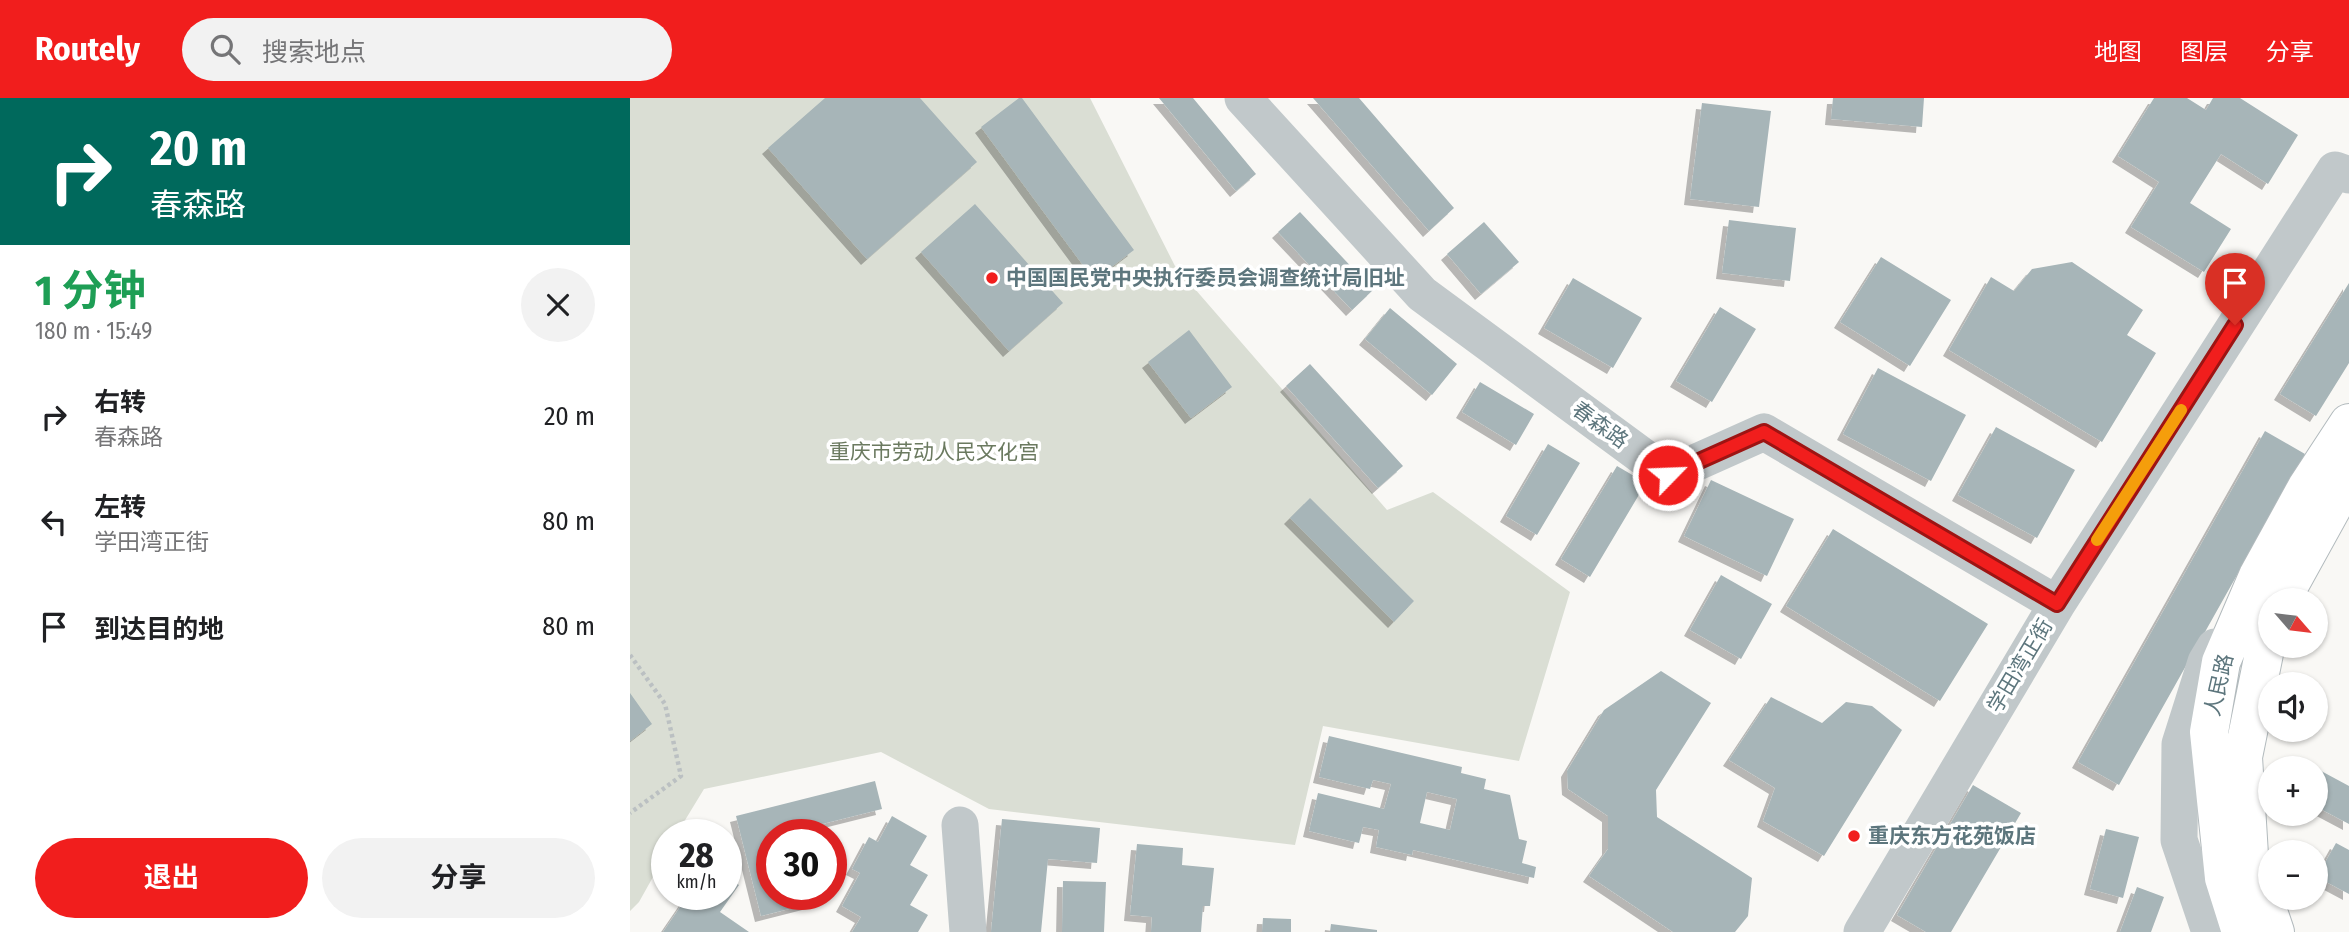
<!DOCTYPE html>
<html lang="zh">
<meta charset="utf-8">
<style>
:root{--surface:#fff;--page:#f2f2f2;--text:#202124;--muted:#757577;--accent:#f11e1d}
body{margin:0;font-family:"Fira Sans Condensed","Noto Sans SC",sans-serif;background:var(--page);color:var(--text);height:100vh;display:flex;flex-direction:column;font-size:26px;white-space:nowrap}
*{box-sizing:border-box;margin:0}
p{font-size:23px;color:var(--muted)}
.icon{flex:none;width:38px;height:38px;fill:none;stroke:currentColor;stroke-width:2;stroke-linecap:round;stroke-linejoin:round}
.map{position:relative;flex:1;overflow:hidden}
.sheet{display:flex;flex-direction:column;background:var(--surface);width:630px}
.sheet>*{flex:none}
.top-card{background:#00695c;color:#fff;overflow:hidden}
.needle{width:46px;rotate:118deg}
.controls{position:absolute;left:1628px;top:490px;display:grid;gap:14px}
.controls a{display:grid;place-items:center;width:70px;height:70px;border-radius:50%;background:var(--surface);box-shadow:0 2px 5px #0004;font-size:35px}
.speed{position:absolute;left:21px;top:721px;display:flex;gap:14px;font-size:35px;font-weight:700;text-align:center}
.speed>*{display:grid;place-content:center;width:91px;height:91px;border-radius:50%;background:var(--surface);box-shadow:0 2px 5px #0004;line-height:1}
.speed small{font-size:18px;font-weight:400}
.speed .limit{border:10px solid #d22;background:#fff;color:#111}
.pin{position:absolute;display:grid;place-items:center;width:60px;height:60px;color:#fff;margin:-72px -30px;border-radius:50% 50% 50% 0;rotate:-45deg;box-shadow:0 0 7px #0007}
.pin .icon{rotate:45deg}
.me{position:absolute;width:77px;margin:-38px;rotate:66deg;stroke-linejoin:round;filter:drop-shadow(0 0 5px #0008)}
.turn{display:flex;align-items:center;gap:24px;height:147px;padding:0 35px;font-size:32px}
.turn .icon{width:91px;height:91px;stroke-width:2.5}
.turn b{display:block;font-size:49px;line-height:60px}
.round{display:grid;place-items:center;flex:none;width:74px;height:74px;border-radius:37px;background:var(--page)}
.headline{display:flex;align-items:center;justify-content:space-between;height:119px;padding:0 35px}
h1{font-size:42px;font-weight:700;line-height:52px;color:#1e9e55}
.button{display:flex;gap:14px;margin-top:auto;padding:14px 35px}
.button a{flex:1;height:80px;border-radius:42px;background:var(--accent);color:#fff;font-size:28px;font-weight:700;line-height:80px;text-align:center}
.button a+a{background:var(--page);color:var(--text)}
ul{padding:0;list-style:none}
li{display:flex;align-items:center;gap:21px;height:105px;padding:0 35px}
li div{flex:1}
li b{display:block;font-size:26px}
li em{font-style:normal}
header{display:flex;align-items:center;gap:42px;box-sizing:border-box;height:98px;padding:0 35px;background:var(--accent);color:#fff}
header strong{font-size:33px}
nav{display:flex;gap:38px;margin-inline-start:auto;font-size:24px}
.search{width:490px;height:63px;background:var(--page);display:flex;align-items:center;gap:18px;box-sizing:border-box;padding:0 24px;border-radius:38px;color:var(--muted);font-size:26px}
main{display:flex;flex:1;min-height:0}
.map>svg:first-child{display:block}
</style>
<header>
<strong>Routely</strong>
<div class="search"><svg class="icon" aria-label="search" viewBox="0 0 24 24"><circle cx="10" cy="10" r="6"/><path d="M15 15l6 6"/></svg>搜索地点</div>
<nav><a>地图</a><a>图层</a><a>分享</a></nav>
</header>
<main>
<section class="sheet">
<div class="top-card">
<div class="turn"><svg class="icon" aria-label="right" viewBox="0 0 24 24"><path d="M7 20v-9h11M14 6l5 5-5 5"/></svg><div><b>20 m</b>春森路</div></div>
</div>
<div class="headline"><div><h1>1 分钟</h1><p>180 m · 15:49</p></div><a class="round"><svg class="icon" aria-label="close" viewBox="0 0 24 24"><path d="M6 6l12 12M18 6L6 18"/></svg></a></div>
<ul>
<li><svg class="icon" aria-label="right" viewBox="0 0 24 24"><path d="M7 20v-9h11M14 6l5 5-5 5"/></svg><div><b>右转</b><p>春森路</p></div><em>20 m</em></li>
<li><svg class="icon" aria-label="left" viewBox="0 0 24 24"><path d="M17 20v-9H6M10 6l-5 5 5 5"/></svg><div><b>左转</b><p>学田湾正街</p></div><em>80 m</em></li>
<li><svg class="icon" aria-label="arrive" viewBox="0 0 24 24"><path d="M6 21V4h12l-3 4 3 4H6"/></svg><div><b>到达目的地</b></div><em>80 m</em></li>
</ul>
<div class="button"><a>退出</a><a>分享</a></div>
</section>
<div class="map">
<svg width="1719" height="834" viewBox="0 0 1719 834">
<defs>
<filter id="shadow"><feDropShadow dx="-6" dy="6" stdDeviation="0" flood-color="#0004"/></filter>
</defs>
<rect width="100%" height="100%" fill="#f9f8f5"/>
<path fill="#daded4" d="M0,0H460L545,168L757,412L803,394L940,494L889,663L693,628L665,747L359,711L251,654L74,691L46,737H37V754L9,804L0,813Z"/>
<path fill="#a7b5b8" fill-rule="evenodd" filter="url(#shadow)" d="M195,0H290L347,64L237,161L138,50Z
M389,0H392L504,152L464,182L351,29Z
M529,0H563L626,76L606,93Z
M683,0H729L824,110L799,133Z
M1203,0H1294L1292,29L1201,21Z
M1524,0H1557L1576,12L1583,0H1610L1668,37L1638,86L1591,56L1560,105L1601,131L1574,174L1501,129L1529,84L1488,58Z
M1072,5L1141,13L1129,109L1060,101Z
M345,106L433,205L379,253L291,154Z
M670,114L743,192L722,212L648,134Z
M1099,122L1166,130L1160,183L1092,175Z
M854,124L889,164L851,196L817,156Z
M1251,159L1321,202L1280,268L1210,224Z
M1442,164L1513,212L1497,237L1526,255L1472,344L1319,252L1361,179L1384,193L1402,171Z
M943,180L1012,220L983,270L914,230Z
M1719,185V265L1686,318L1650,296Z
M1090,209L1126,231L1082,304L1046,283Z
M760,210L827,266L802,297L735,241Z
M559,232L602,289L561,320L518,264Z
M680,266L773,368L748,390L656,288Z
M1248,270L1336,317L1301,383L1213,336Z
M850,284L904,316L886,347L832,314Z
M1366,329L1445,372L1407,440L1328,397Z
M1635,333L1675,356L1489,687L1448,664Z
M918,346L950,365L907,437L876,418Z
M987,368L1016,385L960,479L931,461Z
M1081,382L1164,421L1137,478L1054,438Z
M680,400L784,503L764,524L660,420Z
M1203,431L1358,526L1310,603L1156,508Z
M1091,477L1142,506L1111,561L1060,532Z
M1031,573L1081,605L1026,692L1027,719L1122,780L1118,818L1105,834H1043L959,778L978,751V718L938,691L937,673L974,612Z
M0,595L22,626L0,643Z
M1141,599L1192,625L1216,604L1242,608L1272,632L1194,758L1133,723L1145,690L1099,662Z
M699,638L832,669L831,675L856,681L854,691L880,697L889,741L897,743L892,765L906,769L904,780L783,752L782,757L746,749L749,732L733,729L729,745L679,733L688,695L754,711L761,686L743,682L740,691L689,679ZM797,694L827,701L820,732L790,725Z
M1680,667L1719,688V726L1685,708V670H1678Z
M245,683L252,711L168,732L170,737H142V796H184L186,804L131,818L106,718Z
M1343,687L1391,715L1321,834H1296L1267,817Z
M262,718L297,738L280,767L298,777L280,807L298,817L288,834H222L231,819L212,808L230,775L222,771L239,739L248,744Z
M372,721L470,730L467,765L418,761L411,834H361Z
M1476,731L1509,739L1493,800L1460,791Z
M1706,745L1719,752V796L1687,779Z
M507,746L553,750L552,767L584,770L580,808H573L571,834H521L522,819L500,817Z
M96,778L109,787L90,814L119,834H33L59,796H96Z
M433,783L476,784L474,834H432Z
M1507,789L1534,799L1521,834H1490Z
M633,820L661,821V834H632Z
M701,826L747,832V834H700Z"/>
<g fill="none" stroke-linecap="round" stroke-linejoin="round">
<g stroke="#b2babd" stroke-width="40">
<path id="major" d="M1651,502L1719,379
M1640,526L1613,659L1619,757L1645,834
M1611,834L1594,780L1579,634L1591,564L1628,478L1677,389L1719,325"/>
</g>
<path stroke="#bbc0c2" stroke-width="4.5" stroke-dasharray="3.5 3.5" stroke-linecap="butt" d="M0,557L35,606L51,678L0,715"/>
<path stroke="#c1c8ca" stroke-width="37" d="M613,0L792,196L1038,377L1134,334L1427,506
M330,727L338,834
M1232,834L1427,506L1705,72L1719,77
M1580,834L1549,742L1550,646L1576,564L1585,549"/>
<use href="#major" stroke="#fff" stroke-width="38"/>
</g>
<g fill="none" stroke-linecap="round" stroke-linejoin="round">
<g stroke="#9d1413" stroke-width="18">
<path id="route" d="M1038,377L1134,334L1427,506L1605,227"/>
</g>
<use href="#route" stroke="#f11e1d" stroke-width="12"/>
<path stroke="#f59e0b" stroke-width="12" d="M1467,442L1551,312"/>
</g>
<g fill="#f11e1d" stroke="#fff" stroke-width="2.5">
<circle cx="362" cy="180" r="7"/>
<circle cx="1224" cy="738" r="7"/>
</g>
<g text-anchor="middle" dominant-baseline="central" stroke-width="7" stroke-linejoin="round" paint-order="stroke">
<g font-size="21" font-weight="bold" fill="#5d767d" stroke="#fff" text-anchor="start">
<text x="376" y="180">中国国民党中央执行委员会调查统计局旧址</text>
<text x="1238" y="738">重庆东方花苑饭店</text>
</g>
<g font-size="21" fill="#5d767d" stroke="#fff">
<text transform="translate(970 327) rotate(36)">春森路</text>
<text transform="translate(1390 568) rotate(-59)">学田湾正街</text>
<text transform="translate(1589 587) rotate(-77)">人民路</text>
</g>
<g font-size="21" fill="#6b7a60" stroke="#fff">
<text x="304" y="354">重庆市劳动人民文化宫</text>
</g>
</g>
</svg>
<div class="controls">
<a><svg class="needle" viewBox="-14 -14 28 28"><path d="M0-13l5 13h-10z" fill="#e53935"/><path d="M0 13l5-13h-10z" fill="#757577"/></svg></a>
<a><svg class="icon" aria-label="sound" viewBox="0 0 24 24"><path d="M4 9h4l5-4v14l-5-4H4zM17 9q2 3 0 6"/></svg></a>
<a>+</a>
<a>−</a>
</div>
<div class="speed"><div>28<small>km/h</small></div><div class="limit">30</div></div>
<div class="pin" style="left:1605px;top:227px;background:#d93025"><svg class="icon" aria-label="arrive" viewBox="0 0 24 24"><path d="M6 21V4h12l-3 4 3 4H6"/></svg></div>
<svg class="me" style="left:1038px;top:377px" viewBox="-20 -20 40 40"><circle r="17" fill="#f11e1d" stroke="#fff" stroke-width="3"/><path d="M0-11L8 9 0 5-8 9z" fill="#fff"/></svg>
</div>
</main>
